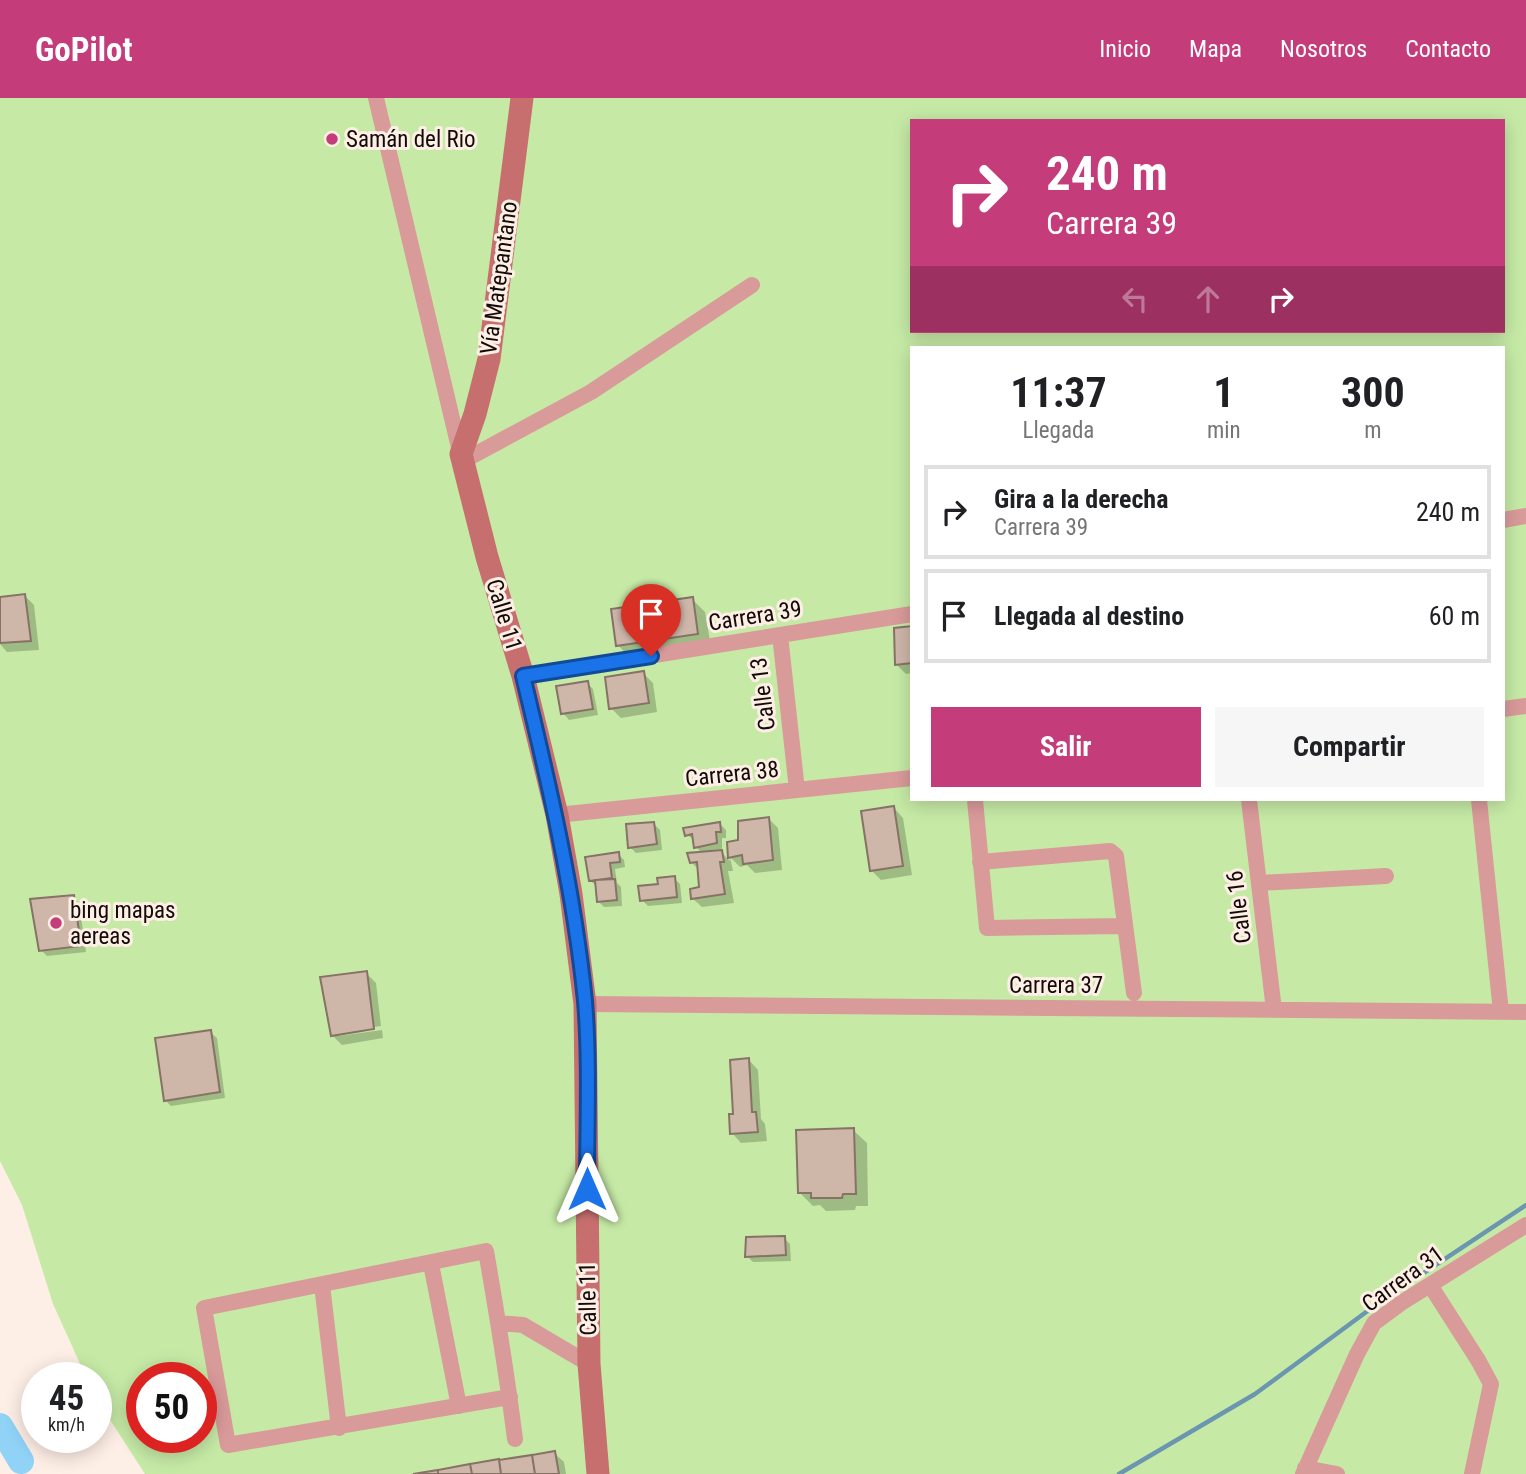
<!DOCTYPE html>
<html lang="es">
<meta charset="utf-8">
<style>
:root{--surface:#fff;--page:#f6f6f6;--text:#202124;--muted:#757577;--line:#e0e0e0;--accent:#c43c7a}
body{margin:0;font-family:"Roboto Condensed",sans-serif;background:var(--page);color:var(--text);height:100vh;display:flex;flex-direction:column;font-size:26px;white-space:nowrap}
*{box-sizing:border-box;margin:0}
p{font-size:23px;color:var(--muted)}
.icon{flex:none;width:38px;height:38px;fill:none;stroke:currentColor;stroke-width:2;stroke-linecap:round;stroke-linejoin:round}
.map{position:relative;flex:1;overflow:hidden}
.details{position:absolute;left:910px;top:248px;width:595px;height:455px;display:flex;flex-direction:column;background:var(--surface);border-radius:0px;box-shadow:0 4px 18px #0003}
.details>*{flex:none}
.guide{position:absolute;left:910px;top:21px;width:595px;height:214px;border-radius:0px;box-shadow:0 4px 18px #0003;background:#c43c7a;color:#fff;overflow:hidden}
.speed{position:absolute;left:21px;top:1264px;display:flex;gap:14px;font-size:35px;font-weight:700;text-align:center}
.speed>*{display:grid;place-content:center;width:91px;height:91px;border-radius:50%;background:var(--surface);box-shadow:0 4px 18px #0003;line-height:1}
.speed small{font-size:18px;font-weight:400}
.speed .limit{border:10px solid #d22;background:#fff;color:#111}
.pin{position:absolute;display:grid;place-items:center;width:60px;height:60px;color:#fff;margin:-72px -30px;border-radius:50% 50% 50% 0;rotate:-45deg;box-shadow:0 0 7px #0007}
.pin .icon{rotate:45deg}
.me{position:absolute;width:77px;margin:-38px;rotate:0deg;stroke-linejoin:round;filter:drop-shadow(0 0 5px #0008)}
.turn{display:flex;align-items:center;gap:24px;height:147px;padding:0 21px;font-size:32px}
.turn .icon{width:91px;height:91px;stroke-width:2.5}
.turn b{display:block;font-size:49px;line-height:60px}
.lanes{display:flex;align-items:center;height:66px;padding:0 21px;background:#0003;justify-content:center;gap:35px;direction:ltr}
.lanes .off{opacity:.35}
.eta{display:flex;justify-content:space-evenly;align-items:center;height:119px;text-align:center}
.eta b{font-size:42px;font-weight:700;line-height:49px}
.action{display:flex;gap:14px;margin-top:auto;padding:14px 21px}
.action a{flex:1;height:80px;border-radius:0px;background:var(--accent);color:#fff;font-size:28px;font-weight:700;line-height:80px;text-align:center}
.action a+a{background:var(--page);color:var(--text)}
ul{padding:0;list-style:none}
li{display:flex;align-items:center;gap:21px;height:94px;margin:0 14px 10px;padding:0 7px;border:4px solid var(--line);border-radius:0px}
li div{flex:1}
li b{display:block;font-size:26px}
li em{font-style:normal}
header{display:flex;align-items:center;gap:42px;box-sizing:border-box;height:98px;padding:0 35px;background:var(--accent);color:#fff}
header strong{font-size:33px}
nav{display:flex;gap:38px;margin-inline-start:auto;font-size:24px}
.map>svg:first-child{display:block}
</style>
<header>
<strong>GoPilot</strong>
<nav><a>Inicio</a><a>Mapa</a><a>Nosotros</a><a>Contacto</a></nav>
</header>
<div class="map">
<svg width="1526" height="1376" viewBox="0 0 1526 1376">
<rect width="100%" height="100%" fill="#feefe6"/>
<path fill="#c6eaa6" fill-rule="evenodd" d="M0,0H1526V1376H145L96,1300V1279H86L53,1206L22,1107L0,1063ZM912,23H1503V233H912ZM912,250H1503V702H912ZM142,1279H201V1339H142Z"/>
<path fill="#0003" d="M24,497L34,507L39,552L7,554L0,546V501Z
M692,501L705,514L711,548L631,561L618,547Z
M912,530V575L906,576L896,566Z
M643,575L653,585L657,614L621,620L611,610Z
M587,585L593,591L598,617L569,622L563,615Z
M894,710L903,720L912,777L881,782L871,772Z
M769,721L778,730L782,772L755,775L747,767L740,769L730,759L733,773H728L734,805L702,809L692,800L701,791L699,772L691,764L702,755L696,749L695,742L687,737L720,726L726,732V740H722V751L719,752L730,763L729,746L740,743Z
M654,726L660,732L662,752L636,755L630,749Z
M618,756L624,762L625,769L615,771L617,785L621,789L622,808L604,809L598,803L597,789L590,782Z
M674,780L680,786L682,805L648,808L642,802L660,788Z
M73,799L79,805L86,854L47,858L41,852Z
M366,875L376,885L381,928L338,935V938L382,932L383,940L342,947L332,937Z
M210,934L217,940L225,1000L171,1008L165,1002Z
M749,962L758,972L761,1021L765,1026L767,1043L741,1045L732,1035Z
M853,1032L867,1045L868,1108H856L855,1112L826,1113L820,1107L813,1108L799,1094Z
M784,1140L790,1146L791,1163L753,1164L747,1158Z
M554,1355L564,1364L566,1376H424Z"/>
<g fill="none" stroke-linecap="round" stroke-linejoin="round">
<path stroke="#6b96af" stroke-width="4.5" d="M1119,1376L1255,1296L1377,1206L1526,1107"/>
<path stroke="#91d2f7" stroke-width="26" d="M0,1328L21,1363"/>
</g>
<path fill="#ceb6a9" stroke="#877266" stroke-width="2" d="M25,496L31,543L0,545V499Z
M693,499L698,536L616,548L611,511Z
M912,528V565L895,567L894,530Z
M644,573L649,605L609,611L605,579Z
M588,583L593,611L561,616L556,588Z
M894,708L903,768L870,773L861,713Z
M769,719L773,762L743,766L742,757L728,760L727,744L738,742V723Z
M654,724L657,746L628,750L626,726Z
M720,724L721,734H716L717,745L694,750L692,736L685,738L683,730Z
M722,752L724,764H720L725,796L691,801L690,791L699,789L697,764L690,765L687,755Z
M619,754L620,764L610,765L612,780L589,783L585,759Z
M675,778L677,799L640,803L638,788L658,786L657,780Z
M615,781L617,802L597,804L595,782Z
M74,797L81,848L39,853L30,801Z
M367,873L374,931L331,938L320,879Z
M211,932L220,994L164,1003L155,940Z
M749,960L752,1014H756L758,1034L730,1036L729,1016H733L730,962Z
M854,1030L856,1096H843L842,1100H811V1095H798L796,1032Z
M785,1138L786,1157L745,1159L746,1139Z
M555,1353L559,1376H535L532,1357Z
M532,1357L535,1376H501L499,1362Z
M499,1361L501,1376H472L470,1366Z
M470,1366L472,1376H438V1372Z
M438,1372V1376H413Z"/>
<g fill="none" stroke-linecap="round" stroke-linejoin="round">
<path stroke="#d99b9a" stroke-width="16" d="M376,0L460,354
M463,363L591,294L752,187
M1503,422L1526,418
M780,537L797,692
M523,578L912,516
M1503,611L1526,608
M975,702L987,830L1123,828
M1249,702L1274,912
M1479,702L1501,914
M557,717L912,680
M980,764L1110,753L1116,758L1134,895
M1259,785L1386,778
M585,906L1526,914
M431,1166L459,1308
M322,1187L339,1330
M1430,1187L1478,1262L1491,1286L1472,1376
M499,1225L523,1227L589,1266
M510,1299L228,1347L204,1210L486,1153C497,1216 507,1278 515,1341
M1305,1370L1337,1376
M1303,1376L1357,1256L1374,1225L1401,1205L1526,1127"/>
<path stroke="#c76f6f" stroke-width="23" d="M522,0L489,261L475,316L461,356L487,459L523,578L557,717L571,796L585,906L589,1266L598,1376"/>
</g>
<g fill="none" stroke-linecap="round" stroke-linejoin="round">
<g stroke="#114b97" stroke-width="18">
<path id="route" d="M587,1091C587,1029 590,964 585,903C574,793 549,686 523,578L651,558"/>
</g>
<use href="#route" stroke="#1a73e8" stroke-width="12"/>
</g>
<g fill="#c43c7a" stroke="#feefe6" stroke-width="2.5">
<circle cx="332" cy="41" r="7"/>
<circle cx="56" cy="825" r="7"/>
</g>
<g text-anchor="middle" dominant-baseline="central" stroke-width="6" stroke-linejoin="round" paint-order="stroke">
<g font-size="23" fill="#130b07" stroke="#feefe6" text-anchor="start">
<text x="346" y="41">Samán del Rio</text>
<text x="70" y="812">bing mapas<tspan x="70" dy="26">aereas</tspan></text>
</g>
<g font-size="23" fill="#130b07" stroke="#feefe6">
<text transform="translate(499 180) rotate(-82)">Vía Matepantano</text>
<text transform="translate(504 517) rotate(73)">Calle 11</text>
<text transform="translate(755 518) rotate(-9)">Carrera 39</text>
<text transform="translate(763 596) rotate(-97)">Calle 13</text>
<text transform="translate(732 676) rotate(-6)">Carrera 38</text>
<text transform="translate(1239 809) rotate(-97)">Calle 16</text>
<text x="1056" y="887">Carrera 37</text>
<text transform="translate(1403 1181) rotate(-36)">Carrera 31</text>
<text transform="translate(588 1201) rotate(-91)">Calle 11</text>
</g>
</g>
</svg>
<div class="speed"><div>45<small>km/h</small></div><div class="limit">50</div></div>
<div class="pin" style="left:651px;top:558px;background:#d93025"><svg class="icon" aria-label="arrive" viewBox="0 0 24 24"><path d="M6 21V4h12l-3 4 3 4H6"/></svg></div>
<svg class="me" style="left:587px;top:1091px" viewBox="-20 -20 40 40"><path d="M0-17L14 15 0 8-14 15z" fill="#1a73e8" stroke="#fff" stroke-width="4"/></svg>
<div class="guide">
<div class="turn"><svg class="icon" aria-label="right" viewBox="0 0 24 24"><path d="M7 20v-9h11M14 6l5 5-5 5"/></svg><div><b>240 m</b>Carrera 39</div></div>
<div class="lanes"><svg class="icon off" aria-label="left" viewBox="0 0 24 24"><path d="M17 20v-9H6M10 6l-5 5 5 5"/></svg><svg class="icon off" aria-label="ahead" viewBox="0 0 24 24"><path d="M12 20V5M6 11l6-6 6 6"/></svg><svg class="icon" aria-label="right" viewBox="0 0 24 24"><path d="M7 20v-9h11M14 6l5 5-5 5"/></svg></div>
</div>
<section class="details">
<div class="eta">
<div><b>11:37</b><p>Llegada</p></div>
<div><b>1</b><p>min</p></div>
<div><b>300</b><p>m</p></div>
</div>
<ul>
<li><svg class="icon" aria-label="right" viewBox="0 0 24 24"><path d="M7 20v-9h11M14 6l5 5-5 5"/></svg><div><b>Gira a la derecha</b><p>Carrera 39</p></div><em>240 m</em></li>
<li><svg class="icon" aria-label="arrive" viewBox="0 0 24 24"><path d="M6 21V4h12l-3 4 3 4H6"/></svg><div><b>Llegada al destino</b></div><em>60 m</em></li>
</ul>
<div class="action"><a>Salir</a><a>Compartir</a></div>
</section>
</div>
